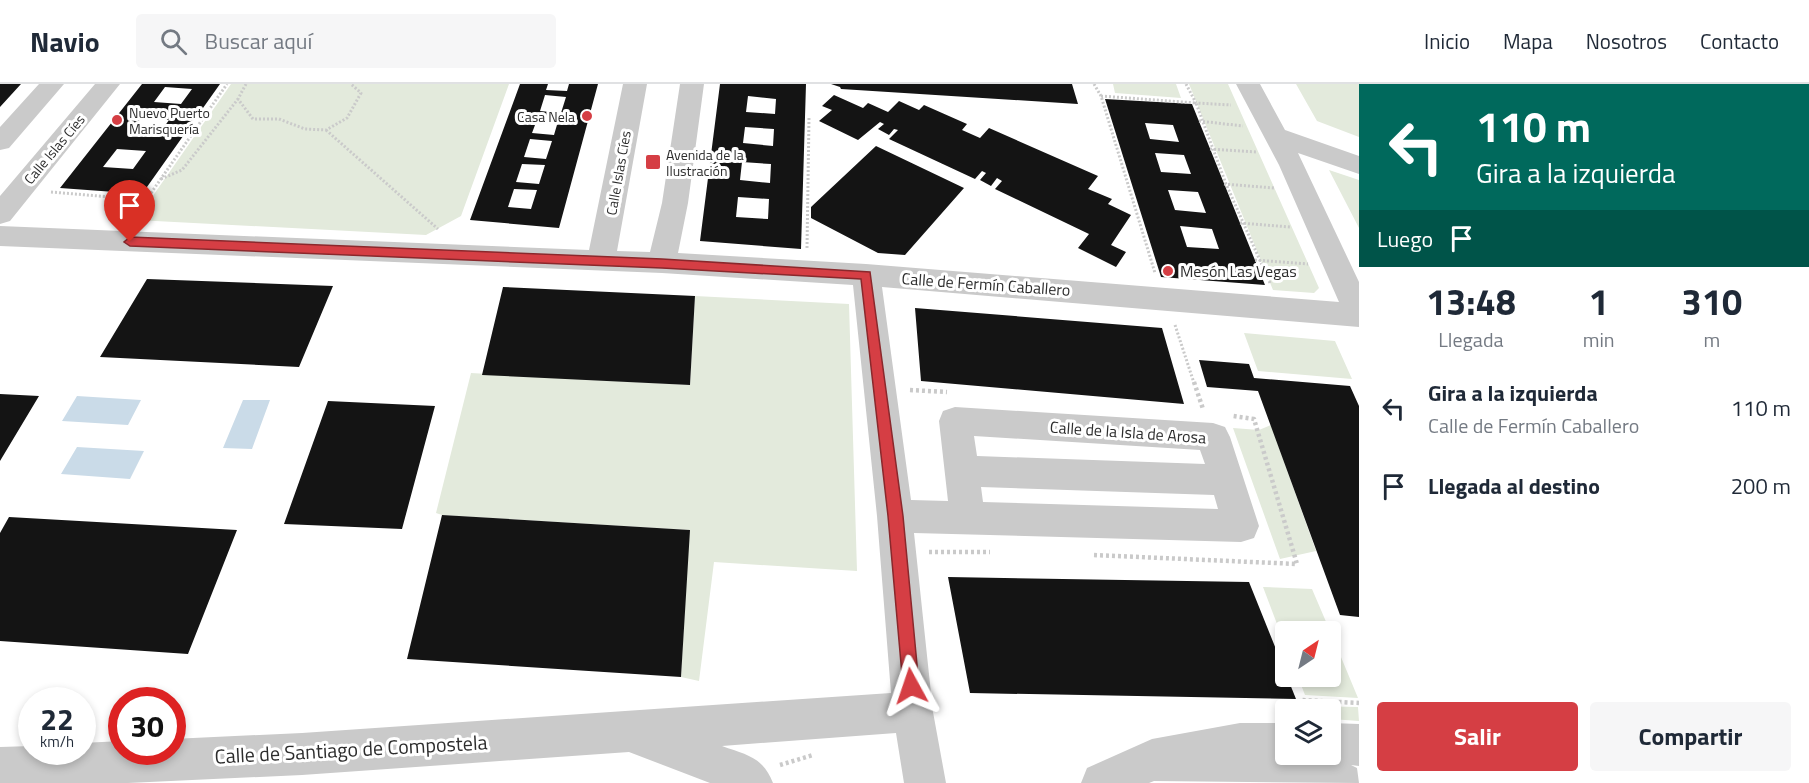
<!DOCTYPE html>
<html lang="es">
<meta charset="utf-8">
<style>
:root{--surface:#fff;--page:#f6f6f7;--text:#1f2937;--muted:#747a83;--line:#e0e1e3;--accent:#d53e44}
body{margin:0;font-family:"Titillium Web",sans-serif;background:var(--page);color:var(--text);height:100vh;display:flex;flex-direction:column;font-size:22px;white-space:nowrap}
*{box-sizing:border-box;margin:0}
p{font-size:20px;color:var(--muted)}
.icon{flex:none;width:33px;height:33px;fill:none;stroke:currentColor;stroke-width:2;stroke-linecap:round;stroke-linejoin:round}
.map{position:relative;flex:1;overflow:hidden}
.sheet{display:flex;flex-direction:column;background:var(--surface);width:450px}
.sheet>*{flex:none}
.top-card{background:#00695c;color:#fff;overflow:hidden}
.needle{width:39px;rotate:35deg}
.buttons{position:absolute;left:1275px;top:537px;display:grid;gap:12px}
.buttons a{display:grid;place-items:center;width:66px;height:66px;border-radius:6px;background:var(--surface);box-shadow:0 3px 9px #0003;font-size:30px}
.speed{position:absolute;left:18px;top:603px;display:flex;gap:12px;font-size:30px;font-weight:700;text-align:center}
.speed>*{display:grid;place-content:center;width:78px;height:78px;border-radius:50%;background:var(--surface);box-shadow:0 3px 9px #0003;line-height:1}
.speed small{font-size:15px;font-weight:400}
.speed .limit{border:9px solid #d22;background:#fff;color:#111}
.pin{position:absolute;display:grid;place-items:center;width:51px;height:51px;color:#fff;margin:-62px -26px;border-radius:50% 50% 50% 0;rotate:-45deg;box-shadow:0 0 6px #0007}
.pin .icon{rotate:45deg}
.me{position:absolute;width:66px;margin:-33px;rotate:355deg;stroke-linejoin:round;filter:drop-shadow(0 0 4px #0008)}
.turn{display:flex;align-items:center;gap:21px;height:126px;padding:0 18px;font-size:27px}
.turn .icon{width:78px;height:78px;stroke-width:2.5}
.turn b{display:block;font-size:42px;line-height:51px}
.then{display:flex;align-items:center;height:57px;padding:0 18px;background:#0003;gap:12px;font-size:22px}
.eta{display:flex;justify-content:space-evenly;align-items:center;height:102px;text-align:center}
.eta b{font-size:36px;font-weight:700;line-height:42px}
.action{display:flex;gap:12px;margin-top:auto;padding:12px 18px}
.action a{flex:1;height:69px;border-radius:6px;background:var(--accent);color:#fff;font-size:24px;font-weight:700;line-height:69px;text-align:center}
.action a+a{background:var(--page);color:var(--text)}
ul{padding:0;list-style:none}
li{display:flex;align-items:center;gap:18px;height:78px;padding:0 18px}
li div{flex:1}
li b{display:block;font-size:22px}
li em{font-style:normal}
header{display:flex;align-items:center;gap:36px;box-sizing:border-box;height:84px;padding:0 30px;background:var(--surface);border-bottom:2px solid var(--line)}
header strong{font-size:28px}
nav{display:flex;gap:33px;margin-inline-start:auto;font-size:21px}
.search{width:420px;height:54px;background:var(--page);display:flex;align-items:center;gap:15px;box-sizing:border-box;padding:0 21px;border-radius:6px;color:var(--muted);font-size:22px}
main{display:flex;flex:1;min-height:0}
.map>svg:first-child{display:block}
</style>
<header>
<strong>Navio</strong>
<div class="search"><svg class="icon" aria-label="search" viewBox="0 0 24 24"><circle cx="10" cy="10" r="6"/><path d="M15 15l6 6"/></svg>Buscar aquí</div>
<nav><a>Inicio</a><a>Mapa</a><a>Nosotros</a><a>Contacto</a></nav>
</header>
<main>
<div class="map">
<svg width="1359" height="699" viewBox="0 0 1359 699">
<rect width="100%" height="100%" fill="#fff"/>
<path fill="#e3eadc" d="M231,0H509L461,132L426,151L136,136Z
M1113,0H1176L1181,14L1115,9Z
M1189,0H1228L1319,204L1314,209L1273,206Z
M1296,0H1359V53L1317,37Z
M1329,86L1359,96V144Z
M695,212L849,220L857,487L714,478L699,597L681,593L689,446L442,431L436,429L471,289L690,301Z
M1244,249L1335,257L1352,295L1258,287Z
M1271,341L1316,467L1280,475L1233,344L1259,346Z
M1263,503L1312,505L1330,547L1286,548L1285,561Z
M1331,549L1358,614L1305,611L1298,593L1330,592Z
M1310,622L1358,623L1359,637L1331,635L1330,626L1312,625Z"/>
<path fill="#cadbe8" d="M77,312L141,316L128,341L62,337Z
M243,316H270L252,365L223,364Z
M77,363L144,367L130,395L61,390Z"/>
<path fill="#141414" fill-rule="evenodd" d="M0,0H21L0,23Z
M142,0H220L142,110L60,104ZM165,3L192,5L181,20L154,18ZM141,34L169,36L157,53L128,51ZM117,65L146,67L133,85L103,83Z
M520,0H548L546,6L567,7L569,0H598L559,144L470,136ZM545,11L566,13L561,29L540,27ZM538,33L559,34L554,51L532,49ZM530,55L552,57L546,75L524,73ZM522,80L545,81L539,100L516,98ZM514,105L537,106L531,125L508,123Z
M720,0H806L801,165L700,157ZM748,12L776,15L775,30L746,28ZM745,43L774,45L773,62L743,59ZM742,78L771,80L770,99L740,96ZM738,113L769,115L768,135L736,133Z
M831,0H1072L1078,20L841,5L840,3Z
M834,11L863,24L868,19L888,28L899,17L919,26L924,21L967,40L962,46L980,54L989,44L1098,92L1088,105L1112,115L1108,120L1131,131L1111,161L1126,168L1116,183L1078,164L1089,150L995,105L1002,97L997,94L991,102L980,96L986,89L982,87L975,95L889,55L898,46L894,45L889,51L878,45L884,40L880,38L858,56L819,37L832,26L822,22Z
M1105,15L1192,20L1265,201L1161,193ZM1145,39L1173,41L1179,58L1150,55ZM1155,69L1184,71L1191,90L1161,88ZM1168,106L1198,108L1206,129L1175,126ZM1180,142L1212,145L1219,165L1187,163Z
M876,62L964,104L905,171L878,169L811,134V123Z
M147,195L333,202L299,283L100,273Z
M503,203L695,212L690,301L482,291Z
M915,224L1162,244L1184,320L921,297Z
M1199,276L1249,280L1254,294L1350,302L1359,322V533L1340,531L1258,307L1207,303Z
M0,310L39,312L0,377Z
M328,317L435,322L402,445L284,440Z
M442,431L690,446L681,593L407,575Z
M9,433L237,446L188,570L0,557V449Z
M948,493L1249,498L1296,615L970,609Z"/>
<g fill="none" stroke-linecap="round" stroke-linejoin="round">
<path stroke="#cacaca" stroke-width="3" stroke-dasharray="2 2" stroke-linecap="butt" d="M246,0L238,15L253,35H279L305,45L326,46L347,34L361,9L351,0
M1094,0L1101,12L1155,189
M1186,0L1196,19L1231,21
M1101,12L1196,19L1226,100L1270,199
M1199,37L1243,42
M326,46L438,145
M1210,65L1257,68
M161,95L182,86L238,15
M1224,100L1274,104
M51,108L146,116
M135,132L227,0
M1240,139L1290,143
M807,164L809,33
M1255,176L1308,180
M1175,241L1194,299"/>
<path stroke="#cacaca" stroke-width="4.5" stroke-dasharray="3 3" stroke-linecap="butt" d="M1194,298L1203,325
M910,306L947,308
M929,468H990
M1094,471L1297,480L1254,335L1233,332
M1304,626L1301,616L1359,619
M780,681L813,671"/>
<path fill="#cacaca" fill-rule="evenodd" d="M39,0H64L9,64L0,66V43Z
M95,0H120L10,137L0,140V112Z
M623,0H647L617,167L650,168L662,119L680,0H704L688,119L678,169L866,180L1339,218L1279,81L1236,0H1260L1285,46L1359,72V90L1298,69L1359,198V243L882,203L911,416L948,417L939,337L943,327L955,323L1213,339L1225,343L1230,353L1259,442L1254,454L1241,458L914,449L933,628L946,699H904L896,649L722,662C747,671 763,673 773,699H710L629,668L302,691L128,699H0V663L32,662V668H82V659L122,657V668H172V655L302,649L891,609L877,432L853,201L662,189L0,162V142L589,166ZM974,352L1200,366L1205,380L977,372ZM981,403L1214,411L1218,425L983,418Z
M1240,639H1286V670H1330V639L1359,640V682L1351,681L1357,684L1359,699L1154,697L1149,699H1081L1087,684L1152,655Z"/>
</g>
<path fill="#d53e44" stroke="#8a282c" stroke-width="1.5" d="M130,153L662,175L870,188L903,432L919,602L917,608L911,610L905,608L903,602L888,432L861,195L662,184L130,162L124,158Z"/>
<g fill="#d53e44" stroke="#fff" stroke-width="2">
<circle cx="587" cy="32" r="6"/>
<circle cx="117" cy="36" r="6"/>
<rect x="645" y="70" width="16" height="16" rx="3"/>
<circle cx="1168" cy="187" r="6"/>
</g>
<g text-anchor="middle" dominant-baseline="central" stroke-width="6" stroke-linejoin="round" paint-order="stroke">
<g font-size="14" fill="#2d2d2d" stroke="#fff" text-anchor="start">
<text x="129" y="28">Nuevo Puerto<tspan x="129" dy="16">Marisquería</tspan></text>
<text x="575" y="32" text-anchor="end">Casa Nela</text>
<text x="666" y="70">Avenida de la<tspan x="666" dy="16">Ilustración</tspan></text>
</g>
<g font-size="14" fill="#2d2d2d" stroke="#fff">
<text transform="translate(54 65) rotate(-50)">Calle Islas Cíes</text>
<text transform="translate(618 89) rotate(-80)">Calle Islas Cíes</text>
</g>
<g font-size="16" fill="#2d2d2d" stroke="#fff" text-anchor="start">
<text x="1180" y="187">Mesón Las Vegas</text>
</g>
<g font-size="16" fill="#2d2d2d" stroke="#fff">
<text transform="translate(986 200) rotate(4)">Calle de Fermín Caballero</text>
<text transform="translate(1128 348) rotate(4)">Calle de la Isla de Arosa</text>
</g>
<g font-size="20" fill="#2d2d2d" stroke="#fff">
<text transform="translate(351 665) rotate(-3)">Calle de Santiago de Compostela</text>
</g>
</g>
</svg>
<div class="buttons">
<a><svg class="needle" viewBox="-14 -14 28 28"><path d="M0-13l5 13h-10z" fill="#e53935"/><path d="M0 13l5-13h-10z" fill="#747a83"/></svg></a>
<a><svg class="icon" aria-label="layers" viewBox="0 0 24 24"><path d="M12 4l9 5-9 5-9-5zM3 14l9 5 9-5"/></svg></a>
</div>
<div class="speed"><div>22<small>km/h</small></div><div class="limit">30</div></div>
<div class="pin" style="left:130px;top:158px;background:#d93025"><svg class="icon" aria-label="arrive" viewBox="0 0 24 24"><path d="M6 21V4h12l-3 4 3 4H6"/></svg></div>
<svg class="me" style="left:911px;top:602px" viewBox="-20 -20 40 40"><path d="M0-17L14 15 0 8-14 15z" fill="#d53e44" stroke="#fff" stroke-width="4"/></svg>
</div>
<section class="sheet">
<div class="top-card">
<div class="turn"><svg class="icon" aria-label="left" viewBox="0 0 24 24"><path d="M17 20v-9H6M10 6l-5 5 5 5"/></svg><div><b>110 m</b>Gira a la izquierda</div></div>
<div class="then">Luego<svg class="icon" aria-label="arrive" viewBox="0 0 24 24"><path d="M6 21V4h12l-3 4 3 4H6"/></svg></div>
</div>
<div class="eta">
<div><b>13:48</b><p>Llegada</p></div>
<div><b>1</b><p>min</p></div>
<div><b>310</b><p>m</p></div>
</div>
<ul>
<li><svg class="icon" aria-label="left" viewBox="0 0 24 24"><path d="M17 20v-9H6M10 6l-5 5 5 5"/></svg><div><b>Gira a la izquierda</b><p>Calle de Fermín Caballero</p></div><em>110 m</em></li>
<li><svg class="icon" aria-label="arrive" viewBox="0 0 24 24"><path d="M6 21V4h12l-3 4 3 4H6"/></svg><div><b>Llegada al destino</b></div><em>200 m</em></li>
</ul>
<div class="action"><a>Salir</a><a>Compartir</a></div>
</section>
</main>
